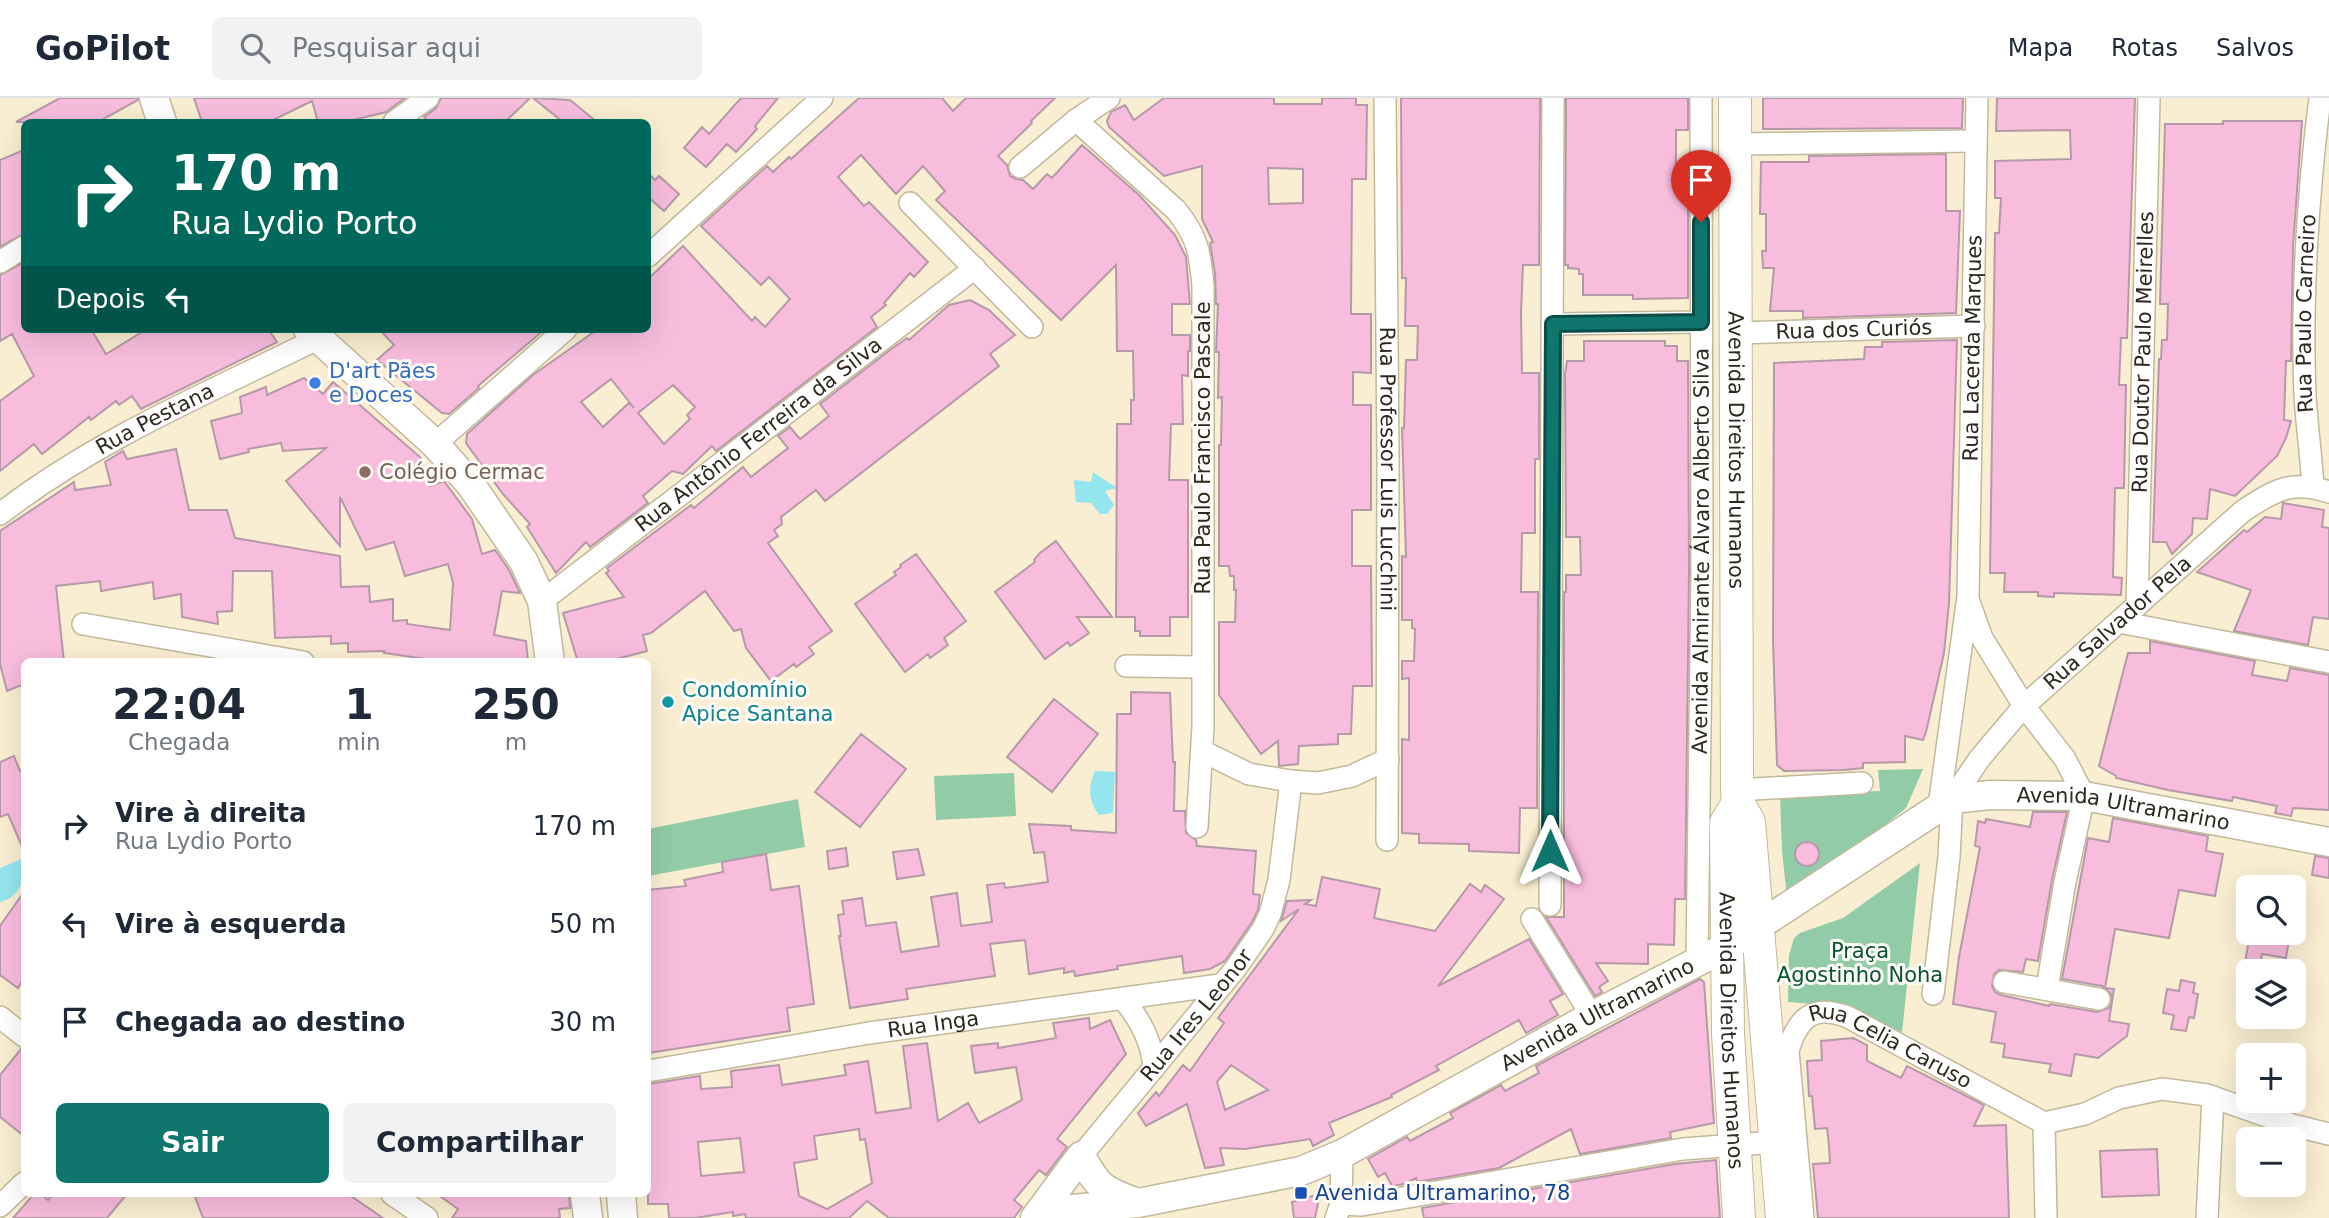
<!DOCTYPE html>
<html lang="pt">
<meta charset="utf-8">
<style>
:root{--surface:#fff;--page:#f2f2f3;--text:#1f2937;--muted:#747a83;--line:#e0e1e3;--accent:#0f766e}
body{margin:0;font-family:"DejaVu Sans",sans-serif;background:var(--page);color:var(--text);height:100vh;display:flex;flex-direction:column;font-size:26px;white-space:nowrap}
*{box-sizing:border-box;margin:0}
p{font-size:23px;color:var(--muted)}
.icon{flex:none;width:38px;height:38px;fill:none;stroke:currentColor;stroke-width:2;stroke-linecap:round;stroke-linejoin:round}
.map{position:relative;flex:1;overflow:hidden}
.sheet{position:absolute;left:21px;top:560px;width:630px;height:539px;display:flex;flex-direction:column;background:var(--surface);border-radius:10px;box-shadow:0 7px 28px #0002}
.sheet>*{flex:none}
.hud{position:absolute;left:21px;top:21px;width:630px;height:214px;border-radius:10px;box-shadow:0 7px 28px #0002;background:#00695c;color:#fff;overflow:hidden}
.buttons{position:absolute;left:2236px;top:777px;display:grid;gap:14px}
.buttons a{display:grid;place-items:center;width:70px;height:70px;border-radius:10px;background:var(--surface);box-shadow:0 7px 28px #0002;font-size:35px}
.pin{position:absolute;display:grid;place-items:center;width:60px;height:60px;color:#fff;margin:-72px -30px;border-radius:50% 50% 50% 0;rotate:-45deg;box-shadow:0 0 7px #0007}
.pin .icon{rotate:45deg}
.me{position:absolute;width:77px;margin:-38px;rotate:0deg;stroke-linejoin:round;filter:drop-shadow(0 0 5px #0008)}
.turn{display:flex;align-items:center;gap:24px;height:147px;padding:0 35px;font-size:32px}
.turn .icon{width:91px;height:91px;stroke-width:2.5}
.turn b{display:block;font-size:49px;line-height:60px}
.then{display:flex;align-items:center;height:66px;padding:0 35px;background:#0003;gap:14px;font-size:26px}
.eta{display:flex;justify-content:space-evenly;align-items:center;height:119px;text-align:center}
.eta b{font-size:42px;font-weight:800;line-height:49px}
.primary-button{display:flex;gap:14px;margin-top:auto;padding:14px 35px}
.primary-button a{flex:1;height:80px;border-radius:10px;background:var(--accent);color:#fff;font-size:28px;font-weight:800;line-height:80px;text-align:center}
.primary-button a+a{background:var(--page);color:var(--text)}
ul{padding:0;list-style:none}
li{display:flex;align-items:center;gap:21px;height:98px;padding:0 35px}
li div{flex:1}
li b{display:block;font-size:26px}
li em{font-style:normal}
header{display:flex;align-items:center;gap:42px;box-sizing:border-box;height:98px;padding:0 35px;background:var(--surface);border-bottom:2px solid var(--line)}
header strong{font-size:33px}
nav{display:flex;gap:38px;margin-inline-start:auto;font-size:24px}
.search{width:490px;height:63px;background:var(--page);display:flex;align-items:center;gap:18px;box-sizing:border-box;padding:0 24px;border-radius:10px;color:var(--muted);font-size:26px}
.map>svg:first-child{display:block}
</style>
<header>
<strong>GoPilot</strong>
<div class="search"><svg class="icon" aria-label="search" viewBox="0 0 24 24"><circle cx="10" cy="10" r="6"/><path d="M15 15l6 6"/></svg>Pesquisar aqui</div>
<nav><a>Mapa</a><a>Rotas</a><a>Salvos</a></nav>
</header>
<div class="map">
<svg width="2329" height="1120" viewBox="0 0 2329 1120">
<rect width="100%" height="100%" fill="#f9eed1"/>
<path fill="#91cba8" d="M1923,671L1906,710L1832,770L1787,799L1782,753L1780,697L1880,693L1878,672Z
M1014,675L1016,718L936,722L934,678Z
M798,701L805,749L648,778V731Z
M1920,765L1902,934L1837,908L1788,904L1789,857L1794,840L1800,835L1843,820Z"/>
<path fill="#95e5ef" d="M1093,374L1117,390L1105,393L1114,407L1107,416H1100L1091,405L1076,404L1074,382L1091,384Z
M1095,673L1115,674L1113,715L1099,717C1088,703 1088,689 1095,673Z
M24,760C25,781 22,798 0,804V770Z"/>
<path fill="#f8bcdd" stroke="#b699a9" stroke-width="2" fill-rule="evenodd" d="M60,0H138V2L98,24H16Z
M194,0H405L386,14L345,24H318L312,3L269,24H202Z
M441,0H530L505,24H429L424,19L436,10Z
M533,0L570,2L597,24H563Z
M741,0H778L755,28L757,31L736,54L727,46L706,69L684,50L702,29L709,36Z
M859,0H942L953,13L966,0H1055L1031,23L1032,25L998,58L1007,67L1010,78L1016,81L1023,82L1033,91L1047,76L1052,80L1082,47L1140,98L1175,137L1186,159L1190,206H1172V237H1190V253H1188V278L1182,277L1183,326H1171L1169,382H1188V519H1170V538H1140V533H1135V519H1116L1117,326H1131V302H1134L1133,253H1117L1116,167L1061,222L936,102L945,93L923,68L896,96L861,57L838,79L864,108L869,104L928,164L914,179L910,175L884,205L886,207L871,219L877,229L716,353L712,348L683,376L672,373L643,398L648,405L590,449L586,444L556,475L527,429L530,426L503,396L466,345L467,336L533,277L598,231H648V181L683,148L752,223L755,219L765,229L790,201L769,179L761,187L701,128L767,68L773,74L789,59L791,61ZM611,281L634,310L629,305L603,329L581,304ZM673,287L695,309L687,317L690,321L664,346L638,315Z
M1164,0H1274V6H1322V0H1356V7H1367L1366,81H1352L1351,216H1371V275L1353,274V307H1371V412H1352V468H1371L1372,588H1353L1351,636H1338V646L1299,648L1298,666L1279,668L1278,643L1261,656L1219,597V524H1235L1236,492H1234V478H1230L1229,468H1219V347H1221L1222,299L1218,300L1219,254H1216L1218,206H1216L1215,175L1210,145L1213,144L1202,121V68L1164,78L1109,29L1107,23L1111,14L1125,7L1134,22ZM1268,70L1303,71V105L1269,106Z
M1401,0H1540L1539,167H1523L1521,214L1522,275H1539V361H1535V435H1522L1521,494H1538L1537,710H1520L1519,755L1469,753V746L1419,745V736L1402,735V641L1409,642V580L1402,581V563H1414L1415,531L1412,530V522H1402V458L1406,459L1402,330H1404L1406,262H1417L1418,228H1405L1406,180H1402Z
M1566,0H1688V32H1676V83H1688V200L1633,201V197H1583V176H1579V171L1568,170V167H1565Z
M1763,0H1963L1962,30L1763,31Z
M1997,0H2135L2127,240H2121L2119,287H2126L2124,390H2115L2113,479L2122,480L2121,497L2054,495V499L2038,498V494H2004L2005,475H1990L1995,135H1999L2001,100H1995V63L2071,61L2070,32L1996,33Z
M2223,23H2302L2293,148L2291,263H2286L2284,322L2291,323L2286,340L2277,358L2235,398L2210,391L2207,421L2193,420L2192,436L2172,456L2166,444H2153L2159,261H2161L2162,242H2167L2168,206H2160L2165,26H2223Z
M24,52V136L0,149V62Z
M1946,56V113H1960L1956,215L1803,220V213H1770L1774,170H1763L1762,153H1766V116H1760L1761,64H1809V58Z
M648,75L655,82L659,78L679,96L664,113L648,99Z
M24,164V231H91L106,256L147,231H268L277,244L141,311L132,298L119,307L116,303L91,322L89,319L42,356L34,346L0,373V303L34,278L12,236L0,243V177Z
M970,202L989,212L1015,237L990,256L999,268L825,403L816,392L781,419L782,426L774,432L778,438L768,445L832,533L809,549L814,556L796,569L794,566L771,583L746,550L741,531L734,533L705,493L651,535L643,537L647,553L605,564H578L563,515L624,499L606,475L609,473L607,470L691,407L694,410L743,369L751,379L788,350L778,338L790,329L800,341L829,318L820,306L890,252L907,240L909,242L949,207Z
M379,231H545L478,288L479,290L449,316L442,315L377,262L394,247Z
M1957,242L1949,505L1944,555L1926,634L1923,642L1905,638V664L1863,665V670L1844,672L1784,673L1777,667L1773,543L1774,265L1864,261L1865,249H1882V244Z
M1584,243H1665V248H1677V263H1688L1689,474L1685,801H1675L1674,847L1648,846V866L1596,865L1608,883L1599,889L1602,894L1595,898L1546,819H1564V494H1566V477H1581L1580,439H1566L1565,276L1567,263H1584Z
M304,280L323,296L333,284L420,359L431,388L444,383L472,421L482,456L495,452L509,472L520,495L502,493L494,537L526,543L528,564H447L384,555V553L348,554V545L331,546V538L275,540L272,473H233L232,513L217,514L218,526L182,519L181,496L154,501L153,484L101,493L100,483L56,488L64,564H24V586L7,593L0,566V433L74,384L75,392L111,387L105,364L123,353L127,361L176,351L189,412H227L235,440L340,458L341,489L369,488L370,504L393,501V523L407,522V526L450,532L453,485L448,466L405,478L394,444L366,452L340,399V448L286,383L326,350L283,353L281,345L248,351L249,354L220,361L211,323L242,315L240,299L266,289L267,297Z
M2283,405L2324,412L2322,429L2329,430V521L2313,519L2308,547L2234,533L2251,492L2197,474L2244,432L2247,434L2265,419L2281,421Z
M1056,443L1112,519H1077L1089,535L1070,548L1068,544L1045,561L995,494L1035,464L1034,462L1040,455Z
M916,456L966,523L944,540L948,547L930,560L928,556L905,574L855,506L896,477L894,474L901,469L900,467Z
M2150,543L2255,563L2252,577L2287,583L2290,570L2329,577V712L2293,710L2291,718L2275,715L2277,708L2233,699L2232,703L2168,692L2116,680V678L2099,668L2128,555H2150Z
M1131,594L1170,595L1173,664H1175L1174,713H1185L1186,735L1196,742L1197,748L1256,753L1253,796L1260,797L1258,812L1252,824L1225,863L1210,871L1184,875L1182,858L1117,868L1118,871L1075,878L1074,873L1064,875V870L1029,876L1025,842L990,846L995,878L906,891L908,901L850,910L839,838H841L838,817L844,816L842,803L862,800L866,828L896,824L901,854L939,848L931,799L957,795L961,828L992,824L987,787L1004,785L1005,790L1048,784L1044,754L1034,755L1029,726L1071,728V732L1116,735L1117,616H1131Z
M1054,601L1098,636L1052,694L1007,659Z
M861,636L906,671L860,729L815,694Z
M14,658L20,673L24,672V753L8,716L0,719V664Z
M2033,714H2067L2052,782L2038,863L2026,861L2023,874L1999,872L1994,876L1992,888L1995,894L2001,897L2049,908L2050,906L2097,914L2109,910L2112,904L2111,896L2102,888L2062,881L2088,740L2109,744L2113,720L2208,738L2206,753L2223,756L2215,798L2179,792L2169,840L2115,831L2105,890L2114,891L2109,923L2129,926L2127,938L2098,960L2075,956L2071,978L2049,974L2051,966L2003,959L2005,946L1991,944L1996,914L1953,906L1959,859L1980,749L1975,748L1978,723L1985,725L1986,721L2030,729Z
M1795 756a12 12 0 1 1 24 0a12 12 0 1 1-24 0Z
M846,750L848,768L829,771L827,753Z
M918,751L924,777L897,781L893,754Z
M766,756L771,792L799,788L814,906L787,910L790,933L648,955V792L686,788L684,782L723,774L722,764Z
M2315,758L2329,760V780L2312,777Z
M1322,779L1380,791L1374,820L1435,833L1470,786L1481,794L1485,787L1504,801L1438,888L1529,841L1563,896L1550,903L1558,917L1526,935L1519,922L1436,968L1439,972L1391,997L1392,999L1329,1025L1334,1037L1313,1048L1310,1041L1245,1051L1220,1050L1224,1067L1205,1070L1187,1006L1146,1028L1138,1015L1156,994L1159,998L1183,967L1190,973L1224,925L1218,920L1299,811L1281,823L1287,803L1311,802L1305,806L1316,808ZM1231,967L1268,992L1225,1012L1217,984Z
M24,794V880L18,890L0,877V828Z
M2250,835H2290L2286,860L2262,856L2259,873H2249V896L2240,895Z
M1700,881L1704,884L1714,1025L1670,1034L1671,1040L1580,1056L1571,1031L1499,1070L1417,1084L1416,1080L1404,1086L1392,1088L1385,1075L1378,1079L1368,1061L1407,1039L1410,1043L1453,1020L1450,1015L1501,987L1505,993L1539,975L1536,968Z
M2181,882L2195,885L2193,895L2198,896L2194,920L2189,919L2186,933L2171,931L2174,917L2163,915L2167,891L2179,893Z
M1089,920L1090,931L1110,922L1126,956L1057,1041L1067,1049L1046,1077L1039,1072L1014,1102L1022,1109L1014,1120H889L867,1103L849,1120H746L745,1116L733,1118V1114L695,1120H669L668,1106H648V986L700,978L701,991L732,989L731,973L779,967L782,987L846,977L844,967L868,963L876,1015L911,1010L903,948L927,945L938,1023L968,1005L979,1025L1022,1002L1016,969L975,975L971,948L998,945V950L1056,940L1053,925ZM859,1031L860,1042L865,1041L872,1085L827,1111L799,1098L794,1065L817,1061L814,1038ZM740,1040L744,1074L701,1078L698,1044Z
M1853,940L1867,947V963L1901,980L1907,968L1984,1007L1974,1028L2006,1027L2009,1120H1818L1813,1066L1830,1065L1829,1048L1827,1030L1815,1031L1812,998H1809L1807,963L1822,962L1821,943Z
M21,951H24V1038L0,1019V977Z
M2157,1051L2159,1097L2102,1099L2100,1053Z
M1716,1062L1720,1120H1424L1422,1110L1675,1066Z
M34,1096H41L48,1102L53,1096H127L107,1120H13Z
M194,1096H348L383,1120H203Z
M437,1096H569L570,1110L559,1111L560,1120H452L458,1111Z
M1320,1096L1315,1120H1294L1292,1104Z"/>
<g fill="none" stroke-linecap="round" stroke-linejoin="round">
<g stroke="#c2b89b" stroke-width="24">
<g id="minor">
<path id="s1" d="M1385,0L1388,362L1387,742"/>
<path d="M1076,22L1176,112C1198,139 1200,155 1203,188V629L1197,729"/>
<path d="M394,24L428,0"/>
<path d="M1734,46L1975,43"/>
<path d="M1020,69L1076,22L1109,0"/>
<path d="M910,105L1032,229"/>
<path d="M648,158L822,0"/>
<path d="M0,164L24,149"/>
<path d="M1553,226L1701,224"/>
<path id="s2" d="M1735,235L1974,228"/>
<path d="M435,346L566,231"/>
<path id="s3" d="M2313,388C2311,358 2307,328 2305,298C2301,203 2308,94 2320,0"/>
<path id="s4" d="M0,416C95,342 210,294 317,241"/>
<path id="s5" d="M542,503L975,170"/>
<path d="M1969,504L1982,540L2024,608L2065,661L2084,698L2065,784L2047,890"/>
<path id="s6" d="M2137,508L2149,0"/>
<path d="M2119,524L2329,564"/>
<path d="M83,526L303,564"/>
<path d="M1126,568L1203,569"/>
<path d="M1202,653L1249,676L1291,683L1318,685L1352,678L1388,661"/>
<path d="M1737,692L1862,685"/>
<path id="s7" d="M1939,708L1968,499L1977,0"/>
<path d="M1550,807L1553,0"/>
<path d="M1532,821L1592,918"/>
<path id="s8" d="M1697,864L1702,474L1701,0"/>
<path d="M2004,884L2099,901"/>
<path id="s9" d="M1933,896L1949,759L1952,701L1980,660L2024,608L2243,413C2273,393 2292,381 2329,394"/>
<path d="M1123,901C1140,921 1152,943 1154,970"/>
<path d="M0,919L24,938"/>
<path id="s10" d="M648,973L869,935L1220,887"/>
<path d="M2044,1025L2085,1016L2119,1000L2162,991L2207,997L2292,1027L2329,1036"/>
<path d="M2044,1025L2046,1120"/>
<path id="s11" d="M1081,1058L1236,870L1263,831L1270,816L1279,782L1291,683"/>
<path d="M392,1096L427,1120"/>
<path d="M1341,1106L1362,1107L1683,1051L1776,1044"/>
<path d="M0,1108L24,1085"/>
<path d="M1336,1120L1341,1106L1342,1056"/>
<path id="s12" d="M1803,1120L1788,953C1798,919 1813,906 1848,919L2044,1025"/>
<path d="M2207,1120L2213,999"/>
</g>
</g>
<g stroke="#c2b89b" stroke-width="31">
<g id="tertiary">
<path d="M154,0L162,24"/>
<path d="M308,231L435,346L471,387L524,464L542,503L550,564"/>
<path d="M585,1096L588,1120"/>
<path d="M621,1096L623,1120"/>
<path id="s13" d="M1040,1114L1138,1105L1301,1073L1342,1056L1592,918L1726,849L1952,701L1990,697L2084,698L2329,744"/>
<path d="M1035,1120L1081,1058C1098,1089 1102,1092 1135,1104"/>
</g>
</g>
<g stroke="#c2b89b" stroke-width="34">
<g id="secondary">
<path id="s14" d="M1735,0L1737,692L1738,705L1749,724L1782,1120"/>
<path id="s15" d="M1738,705L1726,725V736L1728,935L1739,1120"/>
</g>
</g>
<use href="#minor" stroke="#fff" stroke-width="21"/>
<use href="#tertiary" stroke="#fff" stroke-width="28"/>
<use href="#secondary" stroke="#fff" stroke-width="32"/>
</g>
<g fill="none" stroke-linecap="round" stroke-linejoin="round">
<g stroke="#0a4d48" stroke-width="18">
<path id="route" d="M1550,753L1553,226L1701,224V124"/>
</g>
<use href="#route" stroke="#0f766e" stroke-width="12"/>
</g>
<circle fill="#3f7fe0" stroke="#fefcf6" stroke-width="2.5" cx="315" cy="285" r="7"/>
<circle fill="#8d6e63" stroke="#fefcf6" stroke-width="2.5" cx="365" cy="374" r="7"/>
<circle fill="#0f9aa8" stroke="#fefcf6" stroke-width="2.5" cx="668" cy="604" r="7"/>
<rect fill="#1a4fb4" stroke="#fefcf6" stroke-width="2.5" x="1294" y="1088" width="14" height="14" rx="3.5"/>
<g text-anchor="middle" dominant-baseline="central" stroke-width="6" stroke-linejoin="round" paint-order="stroke">
<g font-size="21" fill="#2d291e" stroke="#fefcf6">
<text stroke="none"><textPath href="#s3" startOffset="173">Rua Paulo Carneiro</textPath></text>
<text stroke="none"><textPath href="#s2" startOffset="119">Rua dos Curiós</textPath></text>
<text stroke="none"><textPath href="#s7" startOffset="460">Rua Lacerda Marques</textPath></text>
<text stroke="none"><textPath href="#s6" startOffset="254">Rua Doutor Paulo Meirelles</textPath></text>
<text stroke="none"><textPath href="#s4" startOffset="182">Rua Pestana</textPath></text>
<text stroke="none"><textPath href="#s5" startOffset="273">Rua Antônio Ferreira da Silva</textPath></text>
<text transform="translate(1203 350) rotate(-90)">Rua Paulo Francisco Pascale</text>
<text stroke="none"><textPath href="#s14" startOffset="352">Avenida Direitos Humanos</textPath></text>
<text stroke="none"><textPath href="#s1" startOffset="371">Rua Professor Luis Lucchini</textPath></text>
<text stroke="none"><textPath href="#s8" startOffset="411">Avenida Almirante Álvaro Alberto Silva</textPath></text>
<text stroke="none"><textPath href="#s9" startOffset="439">Rua Salvador Pela</textPath></text>
<text stroke="none"><textPath href="#s13" startOffset="1188">Avenida Ultramarino</textPath></text>
<text stroke="none"><textPath href="#s11" startOffset="182">Rua Ires Leonor</textPath></text>
<text stroke="none"><textPath href="#s13" startOffset="600">Avenida Ultramarino</textPath></text>
<text stroke="none"><textPath href="#s10" startOffset="289">Rua Inga</textPath></text>
<text stroke="none"><textPath href="#s15" startOffset="231">Avenida Direitos Humanos</textPath></text>
<text stroke="none"><textPath href="#s12" startOffset="299">Rua Celia Caruso</textPath></text>
</g>
<g font-size="21" fill="#366cbe" stroke="#fefcf6" text-anchor="start">
<text x="329" y="273">D'art Pães<tspan x="329" dy="24">e Doces</tspan></text>
</g>
<g font-size="21" fill="#785e54" stroke="#fefcf6" text-anchor="start">
<text x="379" y="374">Colégio Cermac</text>
</g>
<g font-size="21" fill="#0d838f" stroke="#fefcf6" text-anchor="start">
<text x="682" y="592">Condomínio<tspan x="682" dy="24">Apice Santana</tspan></text>
</g>
<g font-size="21" fill="#085332" stroke="#fefcf6">
<text x="1860" y="853">Praça<tspan x="1860" dy="24">Agostinho Noha</tspan></text>
</g>
<g font-size="21" fill="#164399" stroke="#fefcf6" text-anchor="start">
<text x="1315" y="1095">Avenida Ultramarino, 78</text>
</g>
</g>
</svg>
<div class="buttons">
<a><svg class="icon" aria-label="search" viewBox="0 0 24 24"><circle cx="10" cy="10" r="6"/><path d="M15 15l6 6"/></svg></a>
<a><svg class="icon" aria-label="layers" viewBox="0 0 24 24"><path d="M12 4l9 5-9 5-9-5zM3 14l9 5 9-5"/></svg></a>
<a>+</a>
<a>−</a>
</div>
<div class="pin" style="left:1701px;top:124px;background:#d93025"><svg class="icon" aria-label="arrive" viewBox="0 0 24 24"><path d="M6 21V4h12l-3 4 3 4H6"/></svg></div>
<svg class="me" style="left:1550px;top:753px" viewBox="-20 -20 40 40"><path d="M0-17L14 15 0 8-14 15z" fill="#0f766e" stroke="#fff" stroke-width="4"/></svg>
<div class="hud">
<div class="turn"><svg class="icon" aria-label="right" viewBox="0 0 24 24"><path d="M7 20v-9h11M14 6l5 5-5 5"/></svg><div><b>170 m</b>Rua Lydio Porto</div></div>
<div class="then">Depois<svg class="icon" aria-label="left" viewBox="0 0 24 24"><path d="M17 20v-9H6M10 6l-5 5 5 5"/></svg></div>
</div>
<section class="sheet">
<div class="eta">
<div><b>22:04</b><p>Chegada</p></div>
<div><b>1</b><p>min</p></div>
<div><b>250</b><p>m</p></div>
</div>
<ul>
<li><svg class="icon" aria-label="right" viewBox="0 0 24 24"><path d="M7 20v-9h11M14 6l5 5-5 5"/></svg><div><b>Vire à direita</b><p>Rua Lydio Porto</p></div><em>170 m</em></li>
<li><svg class="icon" aria-label="left" viewBox="0 0 24 24"><path d="M17 20v-9H6M10 6l-5 5 5 5"/></svg><div><b>Vire à esquerda</b></div><em>50 m</em></li>
<li><svg class="icon" aria-label="arrive" viewBox="0 0 24 24"><path d="M6 21V4h12l-3 4 3 4H6"/></svg><div><b>Chegada ao destino</b></div><em>30 m</em></li>
</ul>
<div class="primary-button"><a>Sair</a><a>Compartilhar</a></div>
</section>
</div>
